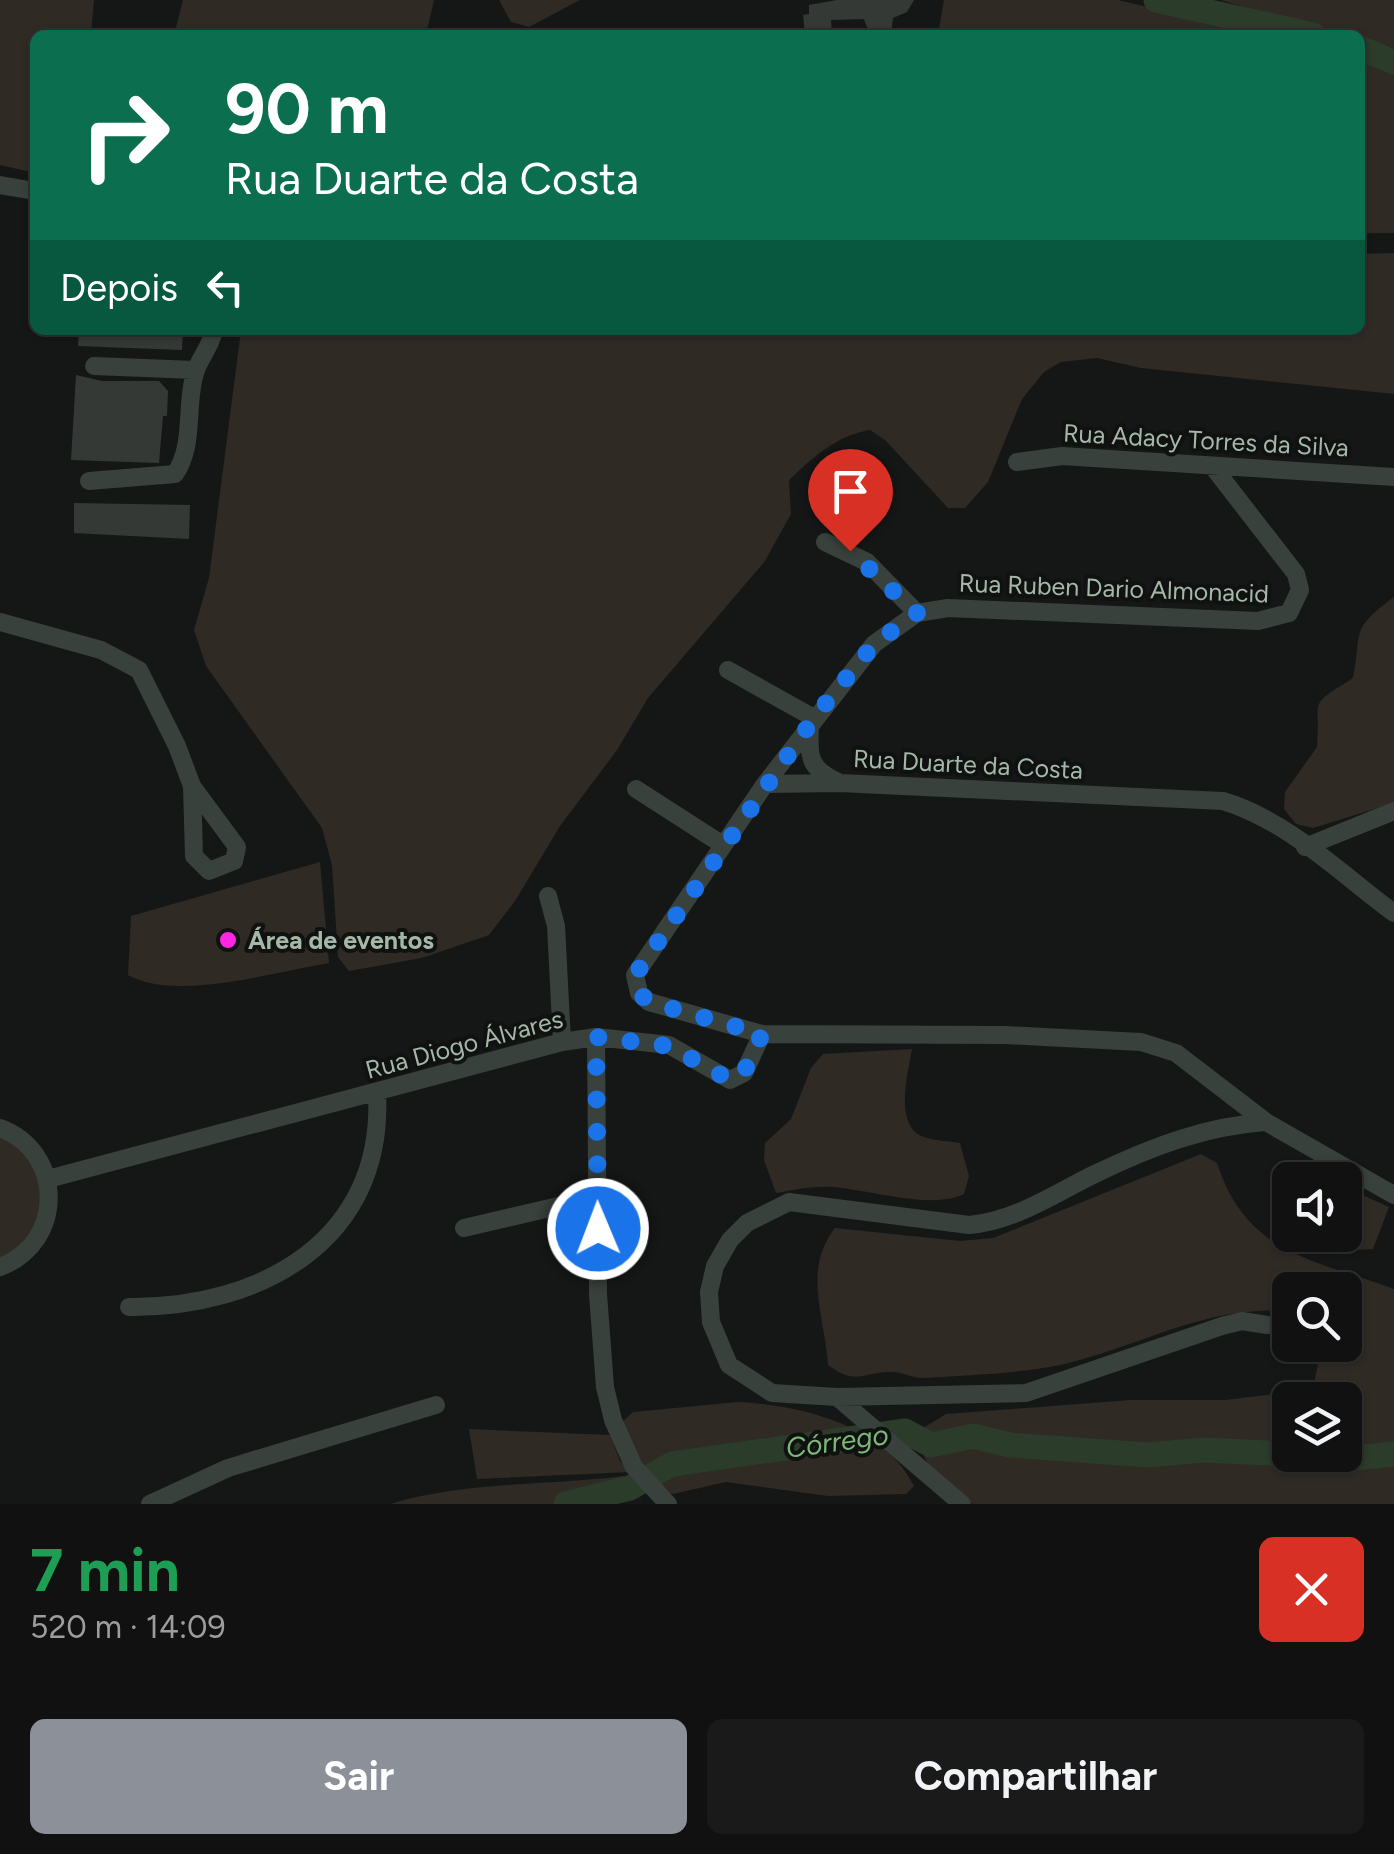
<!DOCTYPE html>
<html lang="pt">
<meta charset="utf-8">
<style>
:root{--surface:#101110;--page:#191a19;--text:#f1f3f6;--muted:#9c9d9f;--line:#303130;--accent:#8c9099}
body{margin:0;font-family:Figtree,sans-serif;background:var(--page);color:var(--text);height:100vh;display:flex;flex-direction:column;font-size:38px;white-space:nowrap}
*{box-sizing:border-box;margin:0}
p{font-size:32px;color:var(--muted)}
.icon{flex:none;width:55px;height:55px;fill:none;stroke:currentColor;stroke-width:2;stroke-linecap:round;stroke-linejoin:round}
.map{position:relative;height:1504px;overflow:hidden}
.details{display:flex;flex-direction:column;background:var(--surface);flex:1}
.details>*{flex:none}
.guide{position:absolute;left:30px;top:30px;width:1335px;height:305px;border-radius:15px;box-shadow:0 2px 8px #0004,0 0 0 2px var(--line);background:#0b6e4f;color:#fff;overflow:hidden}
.buttons{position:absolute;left:1272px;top:1162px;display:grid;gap:20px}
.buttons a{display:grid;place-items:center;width:90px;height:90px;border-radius:15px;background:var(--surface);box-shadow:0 2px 8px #0004,0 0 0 2px var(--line);font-size:50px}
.pin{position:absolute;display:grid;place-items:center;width:85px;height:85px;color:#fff;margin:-102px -42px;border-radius:50% 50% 50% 0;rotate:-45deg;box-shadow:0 0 10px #0007}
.pin .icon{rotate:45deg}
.me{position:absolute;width:110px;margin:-55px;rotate:359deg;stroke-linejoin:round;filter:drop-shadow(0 0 8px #0008)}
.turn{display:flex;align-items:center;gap:35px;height:210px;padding:0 30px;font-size:45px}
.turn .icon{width:130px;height:130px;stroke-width:2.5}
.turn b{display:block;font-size:70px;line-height:85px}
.then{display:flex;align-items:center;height:95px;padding:0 30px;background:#0003;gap:20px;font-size:38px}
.round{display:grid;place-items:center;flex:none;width:105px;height:105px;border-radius:15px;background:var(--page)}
.head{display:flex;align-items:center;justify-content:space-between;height:170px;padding:0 30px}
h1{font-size:60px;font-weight:700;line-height:75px;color:#1e9e55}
.primary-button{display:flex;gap:20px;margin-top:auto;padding:20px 30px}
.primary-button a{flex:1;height:115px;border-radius:15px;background:var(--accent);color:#fff;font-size:40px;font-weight:700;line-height:115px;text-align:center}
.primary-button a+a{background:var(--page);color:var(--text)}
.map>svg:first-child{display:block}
</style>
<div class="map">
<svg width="1394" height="1504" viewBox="0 0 1394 1504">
<rect width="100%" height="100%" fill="#151716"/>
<path fill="#2f2a24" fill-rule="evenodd" d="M0,0H94L91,35H35V173L0,165Z
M183,0H434L426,35H174Z
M499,0H580L529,27L511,22Z
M944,0H1118L1265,35H938Z
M1221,0H1394V48C1338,30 1279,19 1221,0Z
M1360,61L1394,69V233H1360Z
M1394,253V394L1141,368L1097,358L1061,362L1044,372L1022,399L988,482L965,508H948L885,440L870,430C835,436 814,457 789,480L791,514L765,561L648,698L617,750L560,826L515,901L489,935L422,958L349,971L338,957L332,865L322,828L206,666L194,630L209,578L241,330H1360V254Z
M1394,597V803L1313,828L1296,824L1284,809L1285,792L1317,747C1321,696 1306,708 1353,678C1363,631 1348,631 1394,597Z
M320,862L329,963C274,972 176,1002 128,975L131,916Z
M912,1049C908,1074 892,1129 927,1138C937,1141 949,1141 960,1143L969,1176L964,1194C932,1210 871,1190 832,1187C813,1186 794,1190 776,1193L764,1160L765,1143L791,1119L811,1068L823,1054Z
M0,1128L39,1158L47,1221L0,1267Z
M1201,1154L1217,1163C1247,1256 1315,1259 1394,1289V1504H973C948,1484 912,1464 923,1428L946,1414L1131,1400H1225L1298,1391L1314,1383L1322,1345H1345V1290H1290V1311C1200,1306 1144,1346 1060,1365C1017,1374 967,1375 923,1378C912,1378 903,1372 893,1372C863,1371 858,1387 828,1365C825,1317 802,1270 835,1228L960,1241L993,1238ZM1290,1400H1345V1455H1290Z
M1345,1187L1389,1207L1373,1249L1318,1252V1235H1345Z
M738,1402C801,1405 884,1425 914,1486L906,1494L828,1496L726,1482L673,1494L661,1491L633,1456L620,1424L633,1412Z
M469,1429L610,1435L620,1461L631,1472L477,1479Z
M624,1476L644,1504L624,1479L610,1482L608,1504H390C467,1481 545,1486 624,1476Z"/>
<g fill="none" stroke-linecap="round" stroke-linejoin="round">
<path stroke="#2b3c2a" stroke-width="25" d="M1156,0L1313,35
M1360,48L1394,62
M1297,1455L1327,1461L1394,1454
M566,1504L630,1488L672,1464L905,1431L931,1445L973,1436L1010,1445L1148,1455L1204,1450L1290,1454"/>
</g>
<path fill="#343936" d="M837,0H914L907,12L893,18L891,35L869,33L864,19L831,20L832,35H805L803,15L809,14V5Z
M79,330H183L182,350L78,346Z
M76,375L102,381H159L168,391L167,416H163L159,463L71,460Z
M74,503L190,505L189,539L74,533Z"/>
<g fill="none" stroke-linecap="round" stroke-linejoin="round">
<path stroke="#39413c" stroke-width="18" d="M0,185L35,191
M94,366L195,370
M1017,462L1062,456L1394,477
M89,481L175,474C195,445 185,405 195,373C199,358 211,347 214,330
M825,542L867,562L917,613
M0,622L101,650L139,670L177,746L192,786L237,847L234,861L209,871L194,856L192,786
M728,670L814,718
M810,728C808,758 810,769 838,782
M765,784L874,644L917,613L948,608L1258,621L1289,613L1300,590L1296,574L1213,467
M636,789L723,845
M1305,847L1394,811
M548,896L556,926L562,1042
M762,1034L649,1002L639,993L635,975L765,784L840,783L1223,801C1287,820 1341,874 1394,913
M596,1037L669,1045L730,1080L744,1073L762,1034L1005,1035L1141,1042L1176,1053L1266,1122L1394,1195
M0,1128C65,1152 65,1243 0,1267
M48,1179L562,1042L596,1037L598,1294L605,1387L613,1420L634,1467L668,1504
M464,1228L597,1197
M129,1307C261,1308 385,1240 377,1093
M837,1397L1026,1393L1222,1326L1242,1321L1267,1325
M150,1504L228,1468L436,1405
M962,1504L837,1397L772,1393L729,1365L711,1322L709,1292L715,1266L730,1240L747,1223L789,1202L969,1225C1016,1221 1055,1193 1097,1173C1151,1147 1206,1126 1266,1122"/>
</g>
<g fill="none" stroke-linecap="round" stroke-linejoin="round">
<path stroke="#1a73e8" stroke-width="18" stroke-dasharray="0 32.4" d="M598,1229L596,1037L669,1046L730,1080L744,1072L762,1034L649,1002L639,993L635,975L814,718L874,644L917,613L850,551"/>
</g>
<circle fill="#ff25e4" stroke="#101211" stroke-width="4" cx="228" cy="940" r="10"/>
<g text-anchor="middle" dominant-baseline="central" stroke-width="8" stroke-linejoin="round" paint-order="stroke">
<g font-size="25" fill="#a5b8a8" stroke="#101211">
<text transform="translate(1206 440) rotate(3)">Rua Adacy Torres da Silva</text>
<text transform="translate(1114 588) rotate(2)">Rua Ruben Dario Almonacid</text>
<text transform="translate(968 764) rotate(3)">Rua Duarte da Costa</text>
<text transform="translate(464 1044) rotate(-15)">Rua Diogo Álvares</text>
</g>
<g font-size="25" font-weight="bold" fill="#a5b8a8" stroke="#101211" text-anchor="start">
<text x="248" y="940">Área de eventos</text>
</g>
<g font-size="28" font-style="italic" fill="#7db779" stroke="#101211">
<text transform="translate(837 1441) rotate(-8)">Córrego</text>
</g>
</g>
</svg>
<div class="buttons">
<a><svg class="icon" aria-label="sound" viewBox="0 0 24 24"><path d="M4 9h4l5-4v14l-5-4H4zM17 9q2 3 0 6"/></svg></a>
<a><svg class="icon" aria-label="search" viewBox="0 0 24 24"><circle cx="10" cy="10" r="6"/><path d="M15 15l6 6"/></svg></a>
<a><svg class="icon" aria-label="layers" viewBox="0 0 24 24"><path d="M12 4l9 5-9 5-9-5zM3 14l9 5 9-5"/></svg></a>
</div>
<div class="pin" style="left:850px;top:551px;background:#d93025"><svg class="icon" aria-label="arrive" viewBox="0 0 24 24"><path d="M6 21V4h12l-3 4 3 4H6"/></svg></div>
<svg class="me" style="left:598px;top:1229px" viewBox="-20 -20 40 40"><circle r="17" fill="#1a73e8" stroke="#fff" stroke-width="3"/><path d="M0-11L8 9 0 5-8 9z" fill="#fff"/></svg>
<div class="guide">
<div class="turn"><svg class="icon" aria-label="right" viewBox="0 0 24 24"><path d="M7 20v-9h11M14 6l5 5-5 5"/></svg><div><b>90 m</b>Rua Duarte da Costa</div></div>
<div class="then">Depois<svg class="icon" aria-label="left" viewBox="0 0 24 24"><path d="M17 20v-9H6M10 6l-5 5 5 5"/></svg></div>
</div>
</div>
<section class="details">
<div class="head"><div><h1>7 min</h1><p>520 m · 14:09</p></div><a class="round" style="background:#d93025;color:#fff"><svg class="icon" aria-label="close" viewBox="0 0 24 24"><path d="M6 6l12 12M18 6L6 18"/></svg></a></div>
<div class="primary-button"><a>Sair</a><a>Compartilhar</a></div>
</section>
